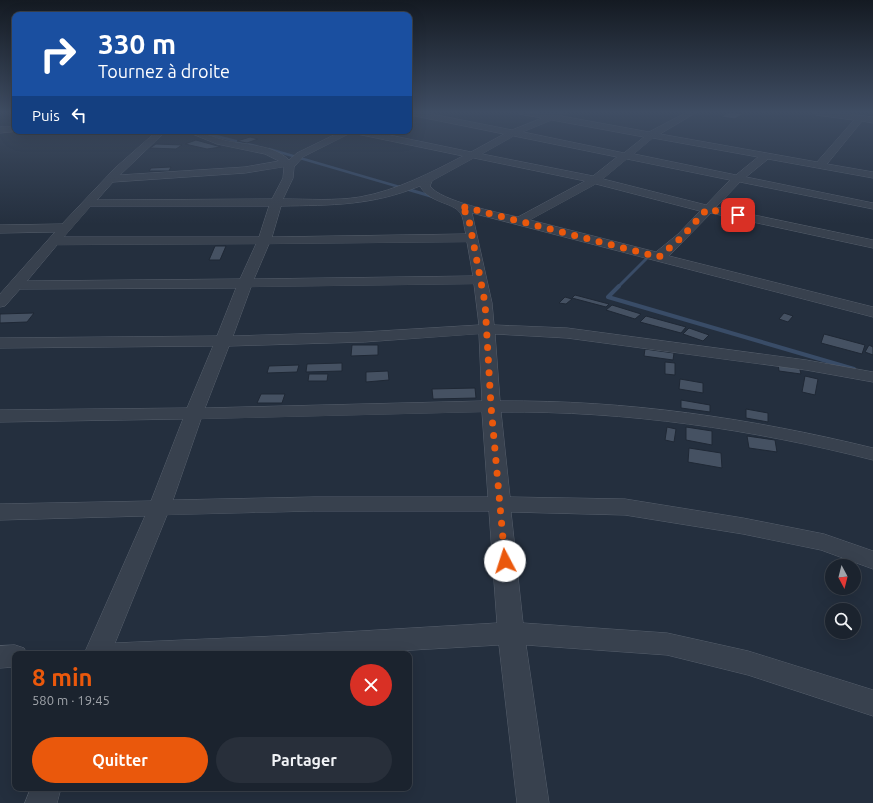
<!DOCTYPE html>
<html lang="fr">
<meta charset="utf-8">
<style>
:root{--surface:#1b232e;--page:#282f3a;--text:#f1f3f6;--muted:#a0a4aa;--line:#39404a;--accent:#ea580c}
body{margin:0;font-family:Ubuntu,sans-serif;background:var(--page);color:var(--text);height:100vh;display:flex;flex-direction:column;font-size:15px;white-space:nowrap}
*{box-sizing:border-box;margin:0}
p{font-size:13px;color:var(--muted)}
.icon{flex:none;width:22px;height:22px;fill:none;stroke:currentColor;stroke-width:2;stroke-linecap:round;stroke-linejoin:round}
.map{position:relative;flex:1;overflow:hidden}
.sheet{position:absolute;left:12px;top:651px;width:400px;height:140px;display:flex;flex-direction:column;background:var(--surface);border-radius:8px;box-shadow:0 4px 16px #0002,0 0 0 1px var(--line)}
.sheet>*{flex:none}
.guide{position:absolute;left:12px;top:12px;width:400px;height:122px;border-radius:8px;box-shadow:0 4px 16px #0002,0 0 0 1px var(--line);background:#1a4fa0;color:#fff;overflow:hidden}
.needle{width:26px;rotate:173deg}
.tools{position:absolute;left:825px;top:559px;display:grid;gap:8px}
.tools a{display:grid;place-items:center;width:36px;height:36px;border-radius:50%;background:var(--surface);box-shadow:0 4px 16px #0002,0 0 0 1px var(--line);font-size:20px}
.pin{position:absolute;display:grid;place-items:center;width:34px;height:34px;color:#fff;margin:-17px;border-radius:8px;box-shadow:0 2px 6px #0006}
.me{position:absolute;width:44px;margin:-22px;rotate:355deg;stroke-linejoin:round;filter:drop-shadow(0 0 3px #0008)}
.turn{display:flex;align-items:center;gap:14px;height:84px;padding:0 20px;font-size:18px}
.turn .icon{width:52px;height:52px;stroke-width:2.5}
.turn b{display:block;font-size:28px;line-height:34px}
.then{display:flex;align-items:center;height:38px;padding:0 20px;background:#0003;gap:8px;font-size:15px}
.round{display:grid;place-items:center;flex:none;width:42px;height:42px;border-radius:21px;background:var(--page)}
.overview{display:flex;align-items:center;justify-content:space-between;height:68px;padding:0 20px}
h1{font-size:24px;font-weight:700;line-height:30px;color:var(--accent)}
.cta{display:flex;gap:8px;margin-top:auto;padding:8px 20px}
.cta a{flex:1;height:46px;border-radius:24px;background:var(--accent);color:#fff;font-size:16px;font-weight:700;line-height:46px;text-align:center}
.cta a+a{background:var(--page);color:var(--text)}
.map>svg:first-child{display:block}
</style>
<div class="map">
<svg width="873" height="803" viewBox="0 0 873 803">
<rect width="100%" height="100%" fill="#242f3e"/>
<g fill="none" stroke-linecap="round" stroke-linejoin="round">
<path stroke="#394c67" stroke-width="2.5" d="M196,131L256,146
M269,149L403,188"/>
<path stroke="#394c67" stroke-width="3" d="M400,187L434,197
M618,287L648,257L644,256"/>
<path stroke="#394c67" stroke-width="4" d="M619,286L608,297L854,369"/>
</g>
<path fill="#455162" stroke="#1f2835" d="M729,112H730L743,114L735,119L721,117Z
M250,137L258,139L247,143L237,141Z
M196,140L221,147L207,149L185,144Z
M156,144L182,145L176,149L150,148Z
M171,167L169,171H149L151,168Z
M215,246H226L220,260H209Z
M575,295L609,304L606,307L572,298Z
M565,297L572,299L566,304L559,303Z
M612,305L641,314L635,319L606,310Z
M34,313L27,322L0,323V314Z
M784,313L793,316L788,322L779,319Z
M646,316L686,327L681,333L640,322Z
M689,328L709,335L703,341L683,334Z
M824,334L865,345L862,354L821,343Z
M352,345H378V355L351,356Z
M869,345L873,347V355L865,352Z
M645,349L674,353L673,360L644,356Z
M665,362L675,363V375L665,374Z
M342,363V371L306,372L307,364Z
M778,364L799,366L801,374L779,371Z
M299,365L297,372L267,373L269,366Z
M388,371L389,380L366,382V372Z
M309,374H328L327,381H308Z
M805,376L818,379L815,395L802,392Z
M680,379L703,383V393L679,389Z
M475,388L476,398L433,399L432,389Z
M261,394H285L282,403H257Z
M681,400L710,405V412L681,408Z
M746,409L768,413V422L746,418Z
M667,427L676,429L674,442L665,440Z
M686,427L712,431V445L686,440Z
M747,436L775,440L777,452L749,448Z
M689,448L721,453L722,468L688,462Z"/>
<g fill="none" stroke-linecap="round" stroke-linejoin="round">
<g stroke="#565f6c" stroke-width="1">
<path id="minor" d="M409,112H421L512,130L542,118L519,114L518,112C529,112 538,113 548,114C554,115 561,112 568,112L561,116L649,132L687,112H697L660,134L817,162L854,120L816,115L812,112H831L873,117V123L862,121L827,164L873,172V178L768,159L746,177L873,203V209L740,182L716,207L873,240V248L711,213L669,256L873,307V317L472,213L492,303L494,325L567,328L806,360L873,372V382L806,370L567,338L495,334L500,401C626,400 750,418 873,448V460C751,429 627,411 501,412L510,497L625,499L743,518L824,534L873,551V569L821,550L743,534L625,515L511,512L523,623L667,633L748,651L873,690V716L748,675L667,655L526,645L549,803H517L499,645L344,654H84L145,516L0,520V504L151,501L183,419L0,422V410L187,408L213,346L0,348V338L217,336L236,288L20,289L5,306L0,307V294L55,232L0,233V225L62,224L115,168L157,131H166L120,175L245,167L279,161L265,154L217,144L185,131C200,131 212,137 227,141C247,145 274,145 289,160L297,153L342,131H370L471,152L504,134L410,115ZM552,120L644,137L624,153L523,132ZM353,132L357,134L463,156C430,173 398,190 360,197C335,201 309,199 283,199L293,178L294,167L303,157ZM514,136L617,157L593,176L482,154ZM653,138L758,157L736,175L634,154ZM474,158L585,181L518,217C499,213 440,201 430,186L432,181ZM627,159L730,180L706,205L603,179ZM284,167L283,178L272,199L97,200L113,182L245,173ZM596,184L700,211L678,234L656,252L530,220ZM420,186C430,205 456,201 462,216C464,221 464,228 466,234L272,237L281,206C332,205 371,206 420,186ZM91,206H269L259,237H64ZM467,242L473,276L254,279L269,244ZM256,244L240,279L27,281L57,245ZM474,284L479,325L364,332L233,336L251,287ZM479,334L482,401L205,408L229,346L364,342ZM482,412L488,497H314L173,500L201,419ZM314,511H489L497,623L276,636L115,643L167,515Z
M0,127H15V131H19L0,133Z
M15,645L24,648L27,654H15V667L0,668V646Z
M31,788H61L57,803H25Z"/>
</g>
<use href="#minor" fill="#38414e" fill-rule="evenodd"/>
</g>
<linearGradient id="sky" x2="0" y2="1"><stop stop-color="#141a22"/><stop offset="0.5" stop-color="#3f4d63"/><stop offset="1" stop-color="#3f4d63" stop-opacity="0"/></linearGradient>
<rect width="873" height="224" fill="url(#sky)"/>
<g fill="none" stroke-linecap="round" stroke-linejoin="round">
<path stroke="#ea580c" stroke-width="7" stroke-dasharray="0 12.6" d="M505,561L491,406L485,303L468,215L460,206L659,257L682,237L707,209L738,215"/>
</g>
</svg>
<div class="tools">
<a><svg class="needle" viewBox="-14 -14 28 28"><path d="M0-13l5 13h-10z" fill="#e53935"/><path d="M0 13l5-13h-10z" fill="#a0a4aa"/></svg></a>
<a><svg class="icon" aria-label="search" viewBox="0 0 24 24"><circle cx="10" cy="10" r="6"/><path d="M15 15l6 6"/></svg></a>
</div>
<div class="pin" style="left:738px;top:215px;background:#d93025"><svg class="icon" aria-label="arrive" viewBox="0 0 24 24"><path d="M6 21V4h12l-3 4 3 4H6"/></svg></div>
<svg class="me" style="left:505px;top:561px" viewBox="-20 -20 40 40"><circle r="19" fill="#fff"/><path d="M0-13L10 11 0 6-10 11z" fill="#ea580c"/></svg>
<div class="guide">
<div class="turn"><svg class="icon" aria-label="right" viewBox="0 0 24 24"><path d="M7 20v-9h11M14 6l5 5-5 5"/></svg><div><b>330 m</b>Tournez à droite</div></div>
<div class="then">Puis<svg class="icon" aria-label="left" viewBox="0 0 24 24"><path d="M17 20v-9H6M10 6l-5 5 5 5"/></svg></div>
</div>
<section class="sheet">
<div class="overview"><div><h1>8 min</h1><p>580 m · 19:45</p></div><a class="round" style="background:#d93025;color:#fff"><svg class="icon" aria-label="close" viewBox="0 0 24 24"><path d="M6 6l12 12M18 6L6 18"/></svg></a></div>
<div class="cta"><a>Quitter</a><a>Partager</a></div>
</section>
</div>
